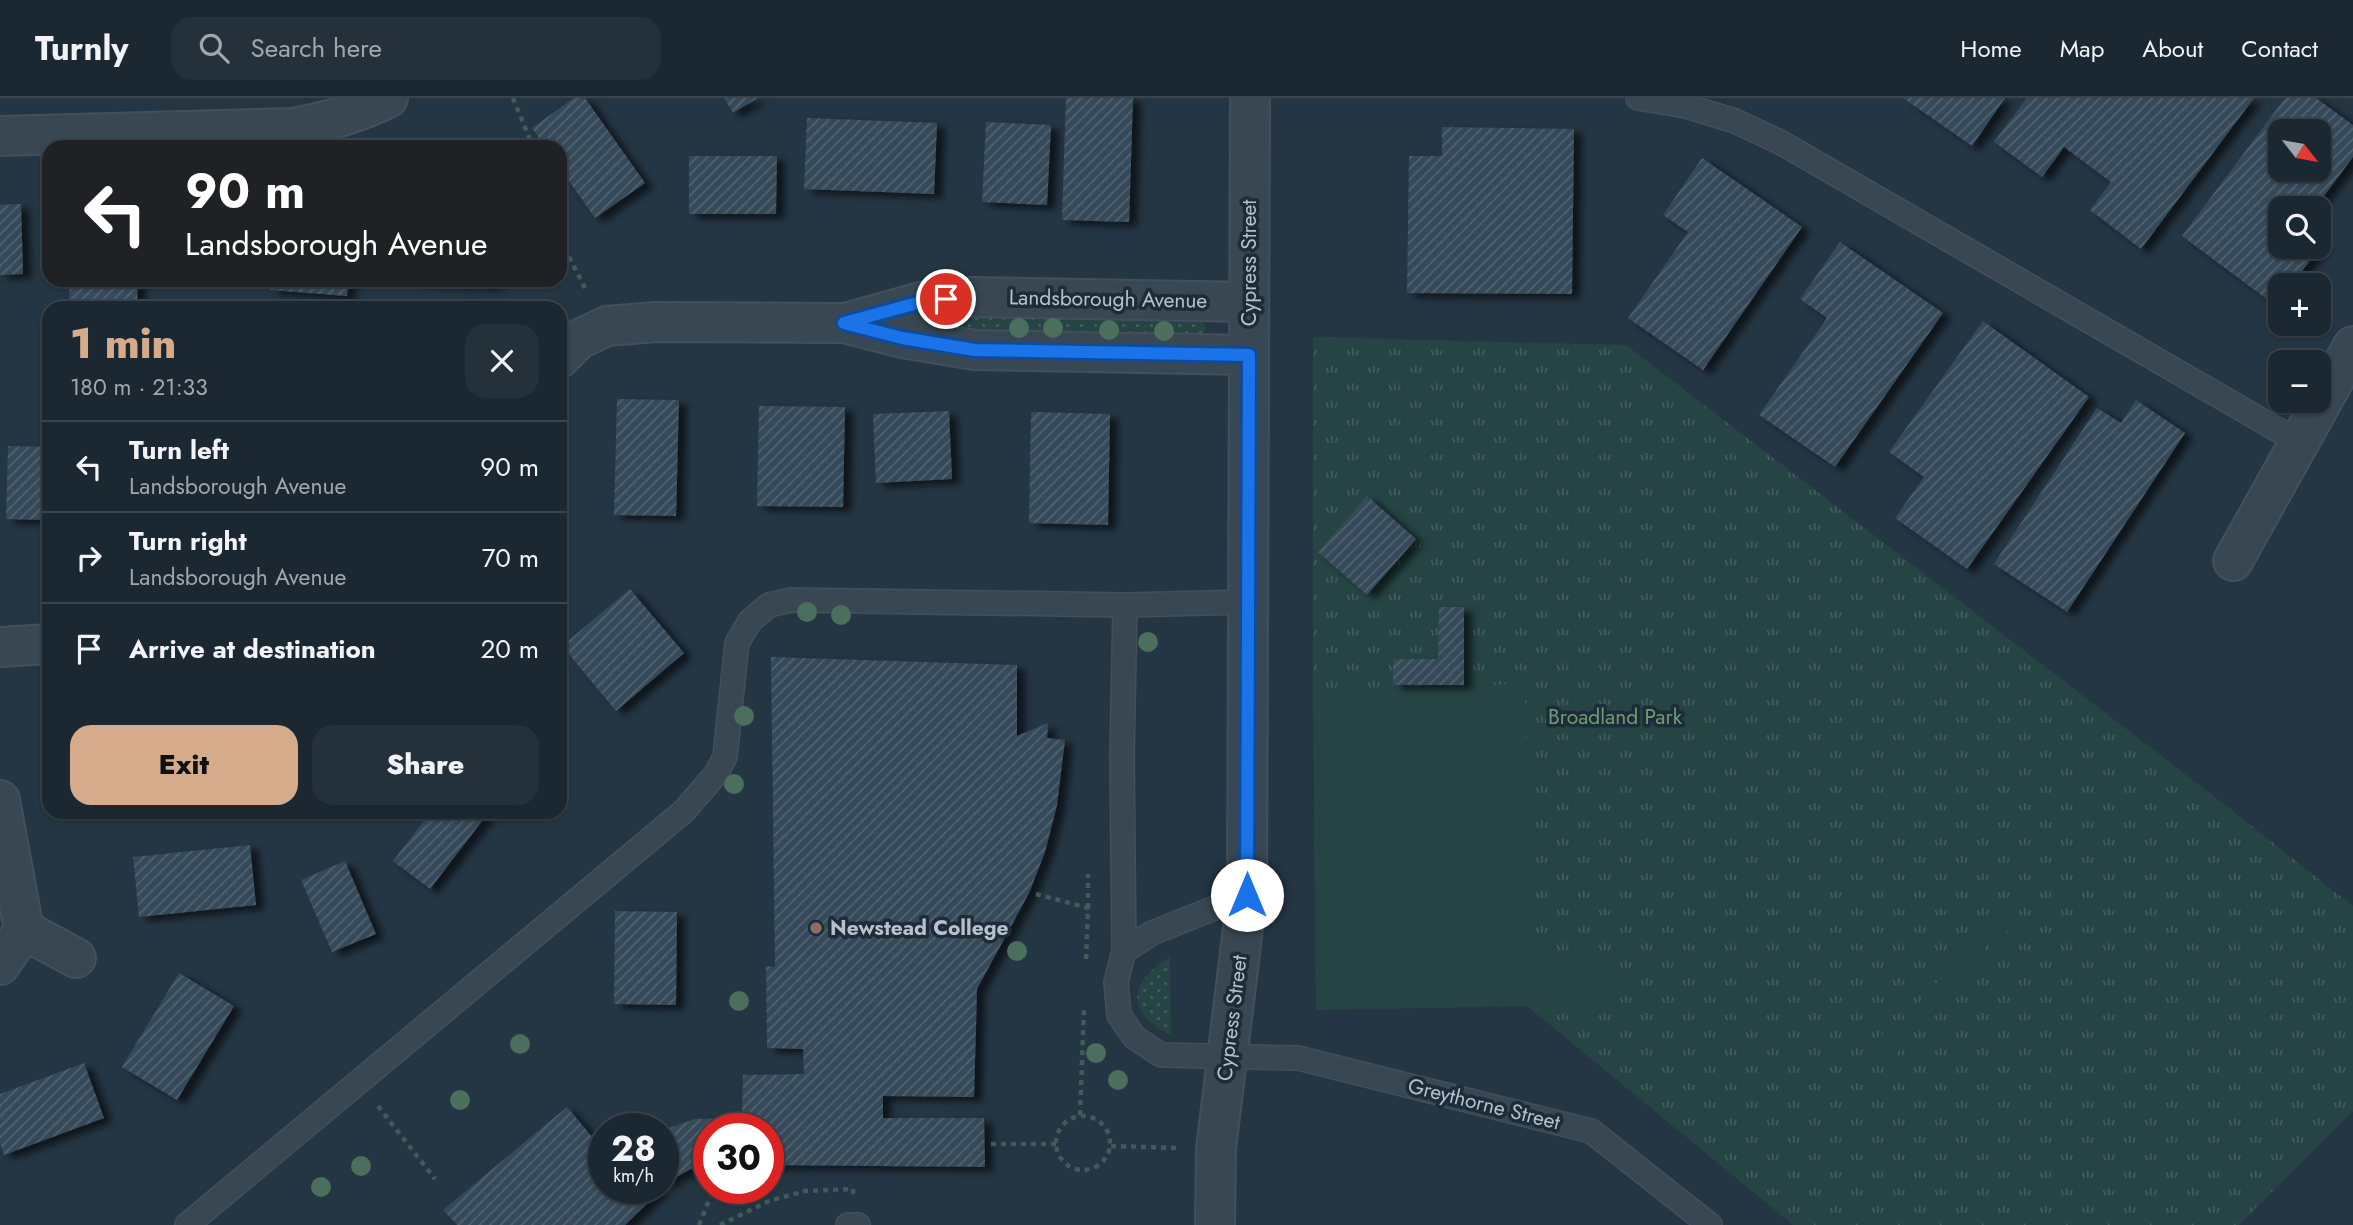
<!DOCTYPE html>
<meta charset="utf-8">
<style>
:root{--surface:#1b2832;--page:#24303a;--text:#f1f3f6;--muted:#a0a6ac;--line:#39444d;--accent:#d6ab8b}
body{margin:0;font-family:Jost,sans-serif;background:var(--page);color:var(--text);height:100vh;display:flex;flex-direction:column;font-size:26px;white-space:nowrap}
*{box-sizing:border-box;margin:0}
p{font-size:23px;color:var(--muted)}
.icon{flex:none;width:38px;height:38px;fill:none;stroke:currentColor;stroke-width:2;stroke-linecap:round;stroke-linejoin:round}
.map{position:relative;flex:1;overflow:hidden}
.side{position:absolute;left:42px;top:203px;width:525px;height:518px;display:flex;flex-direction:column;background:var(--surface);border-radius:21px;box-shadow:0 2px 5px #0004,0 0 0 2px var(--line)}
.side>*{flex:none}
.guide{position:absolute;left:42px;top:42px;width:525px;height:147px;border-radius:21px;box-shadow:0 2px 5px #0004,0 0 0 2px var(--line);background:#202124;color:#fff;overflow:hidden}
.needle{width:46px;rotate:121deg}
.buttons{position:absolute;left:2268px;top:21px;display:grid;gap:14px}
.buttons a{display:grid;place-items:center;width:63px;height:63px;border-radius:14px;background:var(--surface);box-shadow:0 2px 5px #0004,0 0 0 2px var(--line);font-size:35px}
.speed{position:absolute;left:588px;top:1015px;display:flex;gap:14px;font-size:35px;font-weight:700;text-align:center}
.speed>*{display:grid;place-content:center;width:91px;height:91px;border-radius:50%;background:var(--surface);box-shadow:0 2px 5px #0004,0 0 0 2px var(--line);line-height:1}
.speed small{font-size:18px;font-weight:400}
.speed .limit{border:10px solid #d22;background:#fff;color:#111}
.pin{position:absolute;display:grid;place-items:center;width:60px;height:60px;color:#fff;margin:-30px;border:4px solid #fff;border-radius:50%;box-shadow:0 2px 7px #0007}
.me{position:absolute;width:77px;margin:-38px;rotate:0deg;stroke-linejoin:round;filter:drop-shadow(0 0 5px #0008)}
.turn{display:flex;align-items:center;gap:24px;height:147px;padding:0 28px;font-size:32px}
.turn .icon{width:91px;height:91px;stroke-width:2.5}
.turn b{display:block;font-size:49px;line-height:60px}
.round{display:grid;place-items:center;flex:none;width:74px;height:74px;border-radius:21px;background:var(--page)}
.head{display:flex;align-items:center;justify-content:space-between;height:119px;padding:0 28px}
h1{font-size:42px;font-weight:800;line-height:52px;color:var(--accent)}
.button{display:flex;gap:14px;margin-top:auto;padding:14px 28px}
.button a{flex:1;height:80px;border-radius:21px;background:var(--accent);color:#111;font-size:28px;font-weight:800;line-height:80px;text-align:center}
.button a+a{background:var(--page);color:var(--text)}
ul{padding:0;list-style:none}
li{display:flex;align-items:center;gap:21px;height:91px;padding:0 28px;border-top:2px solid var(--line)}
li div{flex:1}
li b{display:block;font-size:26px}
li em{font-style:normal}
header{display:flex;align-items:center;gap:42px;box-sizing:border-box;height:98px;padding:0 35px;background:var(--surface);border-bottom:2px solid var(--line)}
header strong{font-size:33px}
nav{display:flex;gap:38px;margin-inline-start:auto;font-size:24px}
.search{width:490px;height:63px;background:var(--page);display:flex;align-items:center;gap:18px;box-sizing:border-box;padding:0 24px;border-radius:21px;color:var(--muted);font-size:26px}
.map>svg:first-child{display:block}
</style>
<header>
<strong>Turnly</strong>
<div class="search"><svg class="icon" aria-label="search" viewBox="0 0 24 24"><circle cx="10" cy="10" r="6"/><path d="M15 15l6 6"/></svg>Search here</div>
<nav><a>Home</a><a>Map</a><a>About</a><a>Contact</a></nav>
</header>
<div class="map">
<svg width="2353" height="1127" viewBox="0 0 2353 1127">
<defs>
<pattern id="grass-dots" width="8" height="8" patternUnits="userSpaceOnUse" patternTransform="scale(1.75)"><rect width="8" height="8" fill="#264444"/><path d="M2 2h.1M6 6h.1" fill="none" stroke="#435d5e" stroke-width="1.8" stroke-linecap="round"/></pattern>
<pattern id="park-tufts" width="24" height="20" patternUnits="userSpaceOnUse" patternTransform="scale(1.75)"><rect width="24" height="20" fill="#264444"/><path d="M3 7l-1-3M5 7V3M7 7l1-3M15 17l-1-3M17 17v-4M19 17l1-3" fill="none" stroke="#435d5e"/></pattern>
<pattern id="building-hatch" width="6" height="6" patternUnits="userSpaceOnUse" patternTransform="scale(1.75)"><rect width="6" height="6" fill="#364a59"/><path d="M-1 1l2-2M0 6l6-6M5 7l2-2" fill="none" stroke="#516270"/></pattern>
<filter id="shadow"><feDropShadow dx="8" dy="4.5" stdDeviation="3.5" flood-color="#0009"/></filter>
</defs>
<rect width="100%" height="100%" fill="#243543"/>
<path fill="url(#grass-dots)" d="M963,216L1201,221L1206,230L1200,242L1012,243L910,226Z
M1170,859L1171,937C1125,916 1128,883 1170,859Z"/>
<path fill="url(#park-tufts)" d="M1313,239L1626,247L2206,692L2353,808V1013L2239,1127H1793L1527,908L1316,912L1313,591Z"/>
<path fill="#264444" d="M1525,586L1528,856L1615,858L1614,910L1527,908L1316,912L1313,591Z
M1993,813L2012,831L1990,844L1912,929L1896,958L1876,940L1903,923L1981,835Z"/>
<path fill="url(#building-hatch)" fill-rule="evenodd" filter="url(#shadow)" d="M574,0H585L645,85L595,120L560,70V49H545L532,30Z
M724,0H758L733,15Z
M1066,0H1133L1129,124L1062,122Z
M1903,0H2005L1972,48Z
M2027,0H2254L2141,151L2090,112L2111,84L2064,49L2042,79L1994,44Z
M2285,0H2316L2353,27V59L2315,110H2280V149H2319V143L2322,146L2292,187H2280V202L2276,208L2182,138ZM2280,33H2319V72H2280Z
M807,20L937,25L934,96L804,91Z
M986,24L1051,27L1047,107L982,104Z
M1442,29L1574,31L1572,196L1407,195L1409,58H1442Z
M689,58H777L776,116H689Z
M1702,60L1802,129L1703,272L1628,220L1688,134L1663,117Z
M21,106L23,176L0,177V107Z
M1840,144L1943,215L1835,369L1759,317L1827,220L1800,201Z
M70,182H138L137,206L69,204Z
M271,182H349L347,198L270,192Z
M415,182H496V188L414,184Z
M1983,223L2089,299L1967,471L1895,420L1924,379L1889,354Z
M617,301L679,302L676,418L614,417Z
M2136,302L2185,335L2067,514L1994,466L2097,310L2121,325Z
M759,308L845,309L843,409L757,408Z
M949,313L952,381L876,385L873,316Z
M1031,314L1110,316L1108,427L1029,425Z
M8,348L49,349V422L6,421Z
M1367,398L1416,441L1367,497L1318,454Z
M630,491L684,555L616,613L562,548Z
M1439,509H1464V587H1393V561H1438Z
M771,559L1017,567V638L1048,625L1047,640L1065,642L1057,707L1045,754L1029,795L977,891L974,999L883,998V1020H984L985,1069L768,1067V1031H709V1069L691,1071L673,1081L663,1090V1032L695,1021L742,1020L743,977L804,976L803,951L767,950L766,868L775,869Z
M431,714H489L430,791L393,763Z
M250,747L256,807L139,819L133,759Z
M345,763L376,836L332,854L301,782Z
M615,813L677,814L676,907L614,906Z
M179,875L234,908L177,1002L122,969Z
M84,965L104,1020L4,1057L0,1046V996Z
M567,1009L604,1053V1090H663L625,1127H457L443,1112Z"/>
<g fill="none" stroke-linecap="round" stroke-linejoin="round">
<g stroke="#42505c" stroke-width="26">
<path id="service" d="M1638,0L1686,8L1735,23L1780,44L2299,344
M1125,507L1122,658L1124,853L1116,884L1119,917L1134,939L1161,957L1298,960L1591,1033L1710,1127
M1124,853L1152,835L1247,797
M187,1127L684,713L716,676L725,659L737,545L750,523L769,507L791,502L1125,507L1248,504
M848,1127H858"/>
</g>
<g stroke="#42505c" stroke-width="42">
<path id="minor" d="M0,38L293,30C328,24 357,15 388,0
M845,225L921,204L972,199L1249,204
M560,260L579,241L607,228L656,224L844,225L902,240L975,252L1249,257
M2233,463L2353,248
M0,549L49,546
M0,702L24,832L76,860
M0,867L24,832
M1215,1127L1216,1051L1247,797L1250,0"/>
</g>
<path stroke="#3f5c5a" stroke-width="4.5" stroke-dasharray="5 5" stroke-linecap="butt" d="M513,0L533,49
M560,141L587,194
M1036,796L1088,810L1086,866
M1088,810V776
M378,1008L435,1081
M1080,1017L1084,910
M1056 1045a27 27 0 1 1 54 0a27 27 0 1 1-54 0Z
M991,1046H1056
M1111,1048L1177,1050
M699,1127L714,1090
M720,1127L769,1103L805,1093L853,1091V1096"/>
<use href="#service" stroke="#394752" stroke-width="23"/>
<use href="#minor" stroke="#394752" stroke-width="38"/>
</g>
<g fill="#4b6f5c">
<circle cx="1019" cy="230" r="10"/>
<circle cx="1053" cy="230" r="10"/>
<circle cx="1109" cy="232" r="10"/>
<circle cx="1164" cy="233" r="10"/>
<circle cx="807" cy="514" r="10"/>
<circle cx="841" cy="517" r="10"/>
<circle cx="1148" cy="544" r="10"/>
<circle cx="744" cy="618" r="10"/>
<circle cx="734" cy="686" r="10"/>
<circle cx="1017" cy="853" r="10"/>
<circle cx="739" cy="903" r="10"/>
<circle cx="520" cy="946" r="10"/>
<circle cx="1096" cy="955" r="10"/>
<circle cx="1118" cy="982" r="10"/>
<circle cx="460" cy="1002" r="10"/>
<circle cx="361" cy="1068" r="10"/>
<circle cx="321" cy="1089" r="10"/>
</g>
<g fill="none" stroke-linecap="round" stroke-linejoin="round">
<g stroke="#114b97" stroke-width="18">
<path id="route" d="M946,201L921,204L844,225L902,240L975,252L1249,257L1247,797"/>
</g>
<use href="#route" stroke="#1a73e8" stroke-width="12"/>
</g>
<circle fill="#8d6e63" stroke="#1d2c38" stroke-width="2.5" cx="816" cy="830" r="7"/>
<g text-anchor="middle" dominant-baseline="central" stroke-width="7" stroke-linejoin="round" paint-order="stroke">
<g font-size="21" fill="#b6c1cc" stroke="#1d2c38">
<text transform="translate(1249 165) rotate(-90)">Cypress Street</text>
<text transform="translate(1108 201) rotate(1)">Landsborough Avenue</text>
<text transform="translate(1232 920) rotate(-83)">Cypress Street</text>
<text transform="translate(1484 1006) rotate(14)">Greythorne Street</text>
</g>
<g font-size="21" fill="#6b9f70" stroke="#1d2c38">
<text x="1615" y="619">Broadland Park</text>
</g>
<g font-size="21" font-weight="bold" fill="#b6c1cc" stroke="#1d2c38" text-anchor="start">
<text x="830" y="830">Newstead College</text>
</g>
</g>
</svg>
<div class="buttons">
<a><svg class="needle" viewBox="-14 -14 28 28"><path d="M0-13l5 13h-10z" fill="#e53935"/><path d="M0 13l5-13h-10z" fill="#a0a6ac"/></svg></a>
<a><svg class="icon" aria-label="search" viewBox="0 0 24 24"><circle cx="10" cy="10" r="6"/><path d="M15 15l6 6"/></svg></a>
<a>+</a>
<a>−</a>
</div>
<div class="speed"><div>28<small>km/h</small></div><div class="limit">30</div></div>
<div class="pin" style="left:946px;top:201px;background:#d93025"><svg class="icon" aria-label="arrive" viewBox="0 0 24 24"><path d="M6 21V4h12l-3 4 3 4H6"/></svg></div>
<svg class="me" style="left:1247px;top:797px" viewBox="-20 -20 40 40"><circle r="19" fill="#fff"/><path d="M0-13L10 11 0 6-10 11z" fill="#1a73e8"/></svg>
<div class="guide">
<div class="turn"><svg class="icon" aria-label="left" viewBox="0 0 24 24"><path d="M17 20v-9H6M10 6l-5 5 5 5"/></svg><div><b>90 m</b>Landsborough Avenue</div></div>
</div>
<section class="side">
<div class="head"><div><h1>1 min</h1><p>180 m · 21:33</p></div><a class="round"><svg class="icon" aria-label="close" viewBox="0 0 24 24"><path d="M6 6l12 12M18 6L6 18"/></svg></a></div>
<ul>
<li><svg class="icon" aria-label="left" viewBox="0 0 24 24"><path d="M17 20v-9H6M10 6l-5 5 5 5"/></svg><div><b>Turn left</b><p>Landsborough Avenue</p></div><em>90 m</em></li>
<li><svg class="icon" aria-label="right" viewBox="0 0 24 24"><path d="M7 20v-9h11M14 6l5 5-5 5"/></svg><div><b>Turn right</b><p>Landsborough Avenue</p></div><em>70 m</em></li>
<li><svg class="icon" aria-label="arrive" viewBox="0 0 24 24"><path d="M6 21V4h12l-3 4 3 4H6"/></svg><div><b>Arrive at destination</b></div><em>20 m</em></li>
</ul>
<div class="button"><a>Exit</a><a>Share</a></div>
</section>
</div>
